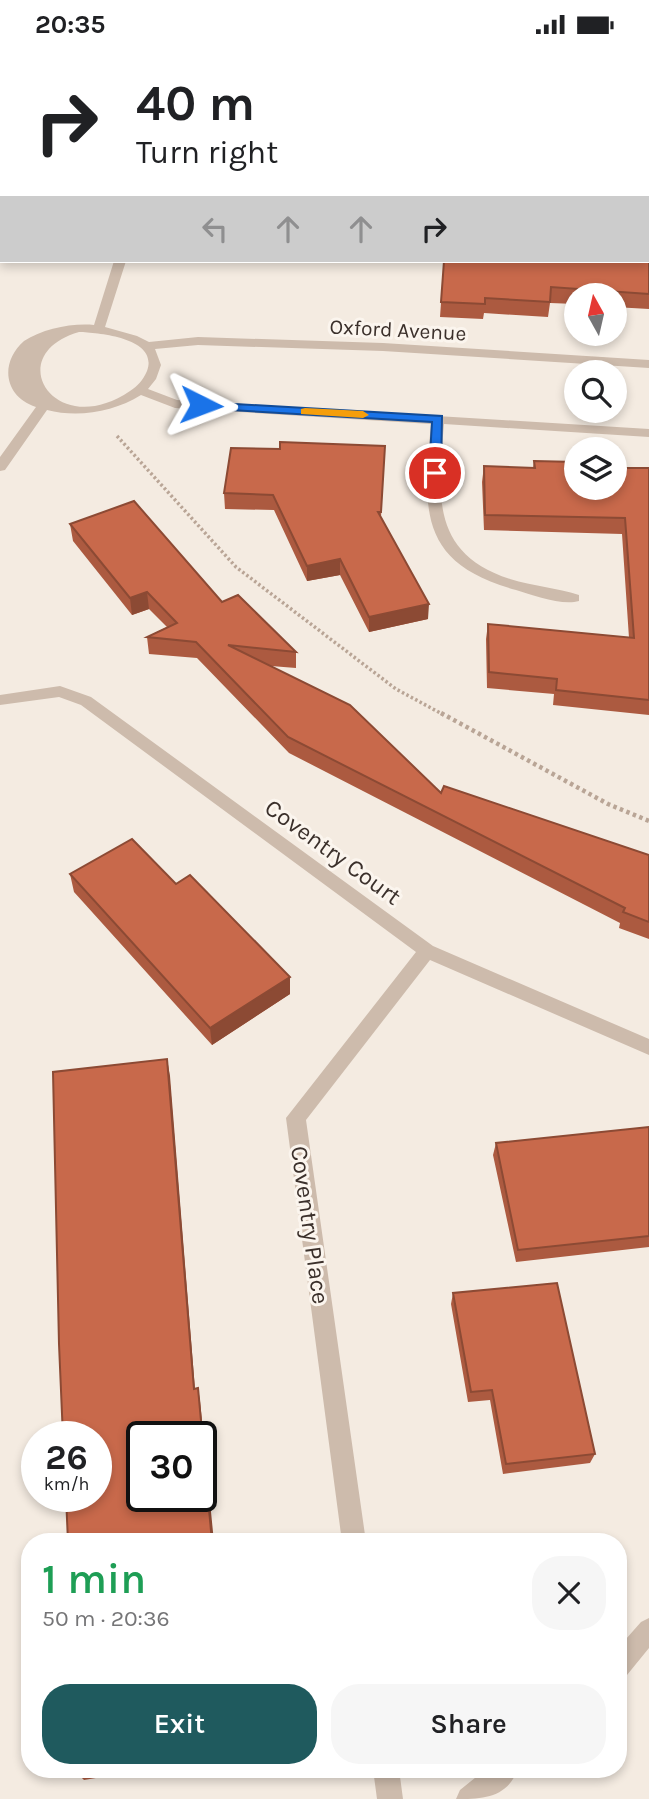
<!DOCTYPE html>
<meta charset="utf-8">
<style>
:root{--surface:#fff;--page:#f6f6f6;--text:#202124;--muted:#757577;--accent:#1f5a5e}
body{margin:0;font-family:Karla,sans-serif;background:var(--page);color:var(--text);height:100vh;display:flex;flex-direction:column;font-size:26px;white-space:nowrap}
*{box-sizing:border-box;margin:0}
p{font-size:23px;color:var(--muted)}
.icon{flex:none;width:38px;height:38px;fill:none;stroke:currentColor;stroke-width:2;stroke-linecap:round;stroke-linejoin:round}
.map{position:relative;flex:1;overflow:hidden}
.panel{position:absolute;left:21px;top:1484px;width:606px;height:245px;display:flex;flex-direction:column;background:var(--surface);border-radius:28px;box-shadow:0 4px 10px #0003}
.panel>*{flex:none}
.guide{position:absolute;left:0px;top:0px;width:649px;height:214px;box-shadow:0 4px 10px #0003;background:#fff;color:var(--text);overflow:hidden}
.needle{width:46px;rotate:352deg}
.fabs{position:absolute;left:564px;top:234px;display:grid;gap:14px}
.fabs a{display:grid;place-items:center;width:63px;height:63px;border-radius:50%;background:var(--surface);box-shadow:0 4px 10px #0003;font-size:35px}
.speed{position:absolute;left:21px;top:1372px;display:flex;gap:14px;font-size:35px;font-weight:700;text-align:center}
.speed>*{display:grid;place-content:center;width:91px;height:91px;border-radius:50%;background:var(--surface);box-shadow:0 4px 10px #0003;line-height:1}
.speed small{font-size:18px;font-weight:400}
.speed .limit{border:4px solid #111;border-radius:10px;background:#fff;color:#111}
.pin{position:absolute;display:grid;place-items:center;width:60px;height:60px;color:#fff;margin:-30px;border:4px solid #fff;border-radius:50%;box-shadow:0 2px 7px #0007}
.me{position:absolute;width:77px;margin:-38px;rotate:93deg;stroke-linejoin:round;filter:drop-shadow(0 0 5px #0008)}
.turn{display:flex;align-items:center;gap:24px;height:147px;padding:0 21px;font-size:32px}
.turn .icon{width:91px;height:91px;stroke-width:2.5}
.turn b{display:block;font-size:49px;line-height:60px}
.lanes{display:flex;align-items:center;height:66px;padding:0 21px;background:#0003;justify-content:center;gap:35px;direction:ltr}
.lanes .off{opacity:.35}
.round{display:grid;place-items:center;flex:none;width:74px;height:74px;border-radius:28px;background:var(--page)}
.head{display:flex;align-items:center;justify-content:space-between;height:119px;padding:0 21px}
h1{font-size:42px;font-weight:600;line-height:52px;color:#1e9e55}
.action{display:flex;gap:14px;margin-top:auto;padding:14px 21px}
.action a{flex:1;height:80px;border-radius:28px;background:var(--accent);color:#fff;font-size:28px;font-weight:600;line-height:80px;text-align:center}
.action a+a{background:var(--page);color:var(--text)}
.status{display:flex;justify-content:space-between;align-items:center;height:49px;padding:0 35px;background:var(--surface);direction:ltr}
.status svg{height:19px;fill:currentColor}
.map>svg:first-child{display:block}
</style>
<div class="status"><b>20:35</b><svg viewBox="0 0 49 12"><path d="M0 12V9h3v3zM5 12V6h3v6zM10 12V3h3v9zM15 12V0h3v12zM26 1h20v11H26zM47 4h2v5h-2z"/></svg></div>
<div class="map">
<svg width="649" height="1750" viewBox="0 0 649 1750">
<rect width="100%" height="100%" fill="#f4ebe1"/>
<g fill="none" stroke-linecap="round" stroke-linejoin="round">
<path stroke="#b9a596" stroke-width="3.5" stroke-dasharray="2.5 2.5" stroke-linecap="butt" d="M117,387L236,518L396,640L444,666"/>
<path stroke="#b9a596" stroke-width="4.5" stroke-dasharray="3.5 3.5" stroke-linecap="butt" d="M441,664L608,755L649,772"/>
<path fill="#cdbbac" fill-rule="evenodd" d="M119,0H129L130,2H120Z
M114,212H126L105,278L137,287L149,293L198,288L383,294L649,311V319L383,302L198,296L155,300L161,316L156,330L148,340L177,351L649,380V388L444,375C438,445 430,504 510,530C533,537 557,539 579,546V552C562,557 533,546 516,541C418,514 423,461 431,375L175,359L141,346C114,363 78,369 47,361L5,421L0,422V408L36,358C3,347 0,313 24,292C43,280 71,274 94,276ZM79,283C100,284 159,289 147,322C143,331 138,337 130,342C55,393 0,306 79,283Z
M60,637L91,648L433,897L649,990V1006L430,911L306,1071L366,1493H342L286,1069L416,903L81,656L59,648L0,656V646Z
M649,1569V1599L627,1626L618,1629V1599L641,1573Z
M373,1720H399L403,1750H377Z
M486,1720H518C507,1749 483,1750 456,1750L460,1741Z"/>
</g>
<path fill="#ac5a40" d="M649,23V260L614,258V247H576V255L550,254L548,268L484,264L483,270L440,268L444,212L648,24Z
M385,397L381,468L428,570L369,583L340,526L307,532L274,461L225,460L224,444L280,400Z
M534,412L622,419H649V666L553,656L554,645L487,639L486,590L488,575L629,589L622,485L484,481L482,433L484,417L533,419Z
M70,475L222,553L296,603V619L271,617L441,744L649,806V890L619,879L620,874L289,704L197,609L149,605L147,588L167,578L149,560L132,566L73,492Z
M70,825L176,835L290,928V945L212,996L74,843Z
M649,1078V1198L516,1213L493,1106L496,1094Z
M453,1244L595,1405L590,1414L503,1425L490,1351L468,1353L451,1255Z
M78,1720H149L84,1731L78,1725Z"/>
<path fill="#8c4a34" d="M340,510V526L307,532V517Z
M147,543L149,560L132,566L130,549Z
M429,555L428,570L369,583V568Z
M290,928V945L212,996L210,979Z
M167,1010L170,1027L196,1353L194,1340Z
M198,1339L200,1352L214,1493H212Z"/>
<path fill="#c8694b" stroke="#8c4a34" stroke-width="2" fill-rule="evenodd" d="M19,0H66V2H20Z
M197,0H264V2H198Z
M399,0H587L588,2H400Z
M649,23V73L648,74L649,81V245L551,238L550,253L485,249V255L441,253L444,212H648V24Z
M280,393L385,397L381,463H378L429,555L369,568L340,510L307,517L273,446L224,444L231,399L280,400Z
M534,412L576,413V439H614V414H622V419H649V651L556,641L557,630L489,623L488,575L634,589L625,469L485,466L484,417L535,419Z
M134,452L222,553L238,546L296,603L228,596L350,656L441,744L444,737L649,806V873L623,863L625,859L288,688L196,593L147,588L177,574L147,543L130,549L70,475Z
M132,790L176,835L190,826L290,928L210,979L70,825Z
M167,1010L194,1340L198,1339L212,1493H68L66,1447H96V1388H63L59,1295L53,1023ZM142,1388H201V1447H142Z
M649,1078V1187L518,1201L496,1094Z
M557,1234L595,1405L506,1415L492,1341L471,1343L453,1244Z
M78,1720H108L78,1725Z"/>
<path fill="#1a73e8" stroke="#114b97" stroke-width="2" d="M201,353L442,367L441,424L435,428L429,424L432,373L197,359V354Z"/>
<path fill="#f59e0b" d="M305,359L363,362L369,366L363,369L301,365V360Z"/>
<g text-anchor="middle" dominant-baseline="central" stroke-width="6" stroke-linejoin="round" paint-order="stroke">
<g font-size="21" fill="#3b302b" stroke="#fbf5ee">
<text transform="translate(398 281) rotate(3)">Oxford Avenue</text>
</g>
<g font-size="24" fill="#3b302b" stroke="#fbf5ee">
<text transform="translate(333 803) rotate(36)">Coventry Court</text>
<text transform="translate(310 1176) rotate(82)">Coventry Place</text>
</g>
</g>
</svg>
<div class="fabs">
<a><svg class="needle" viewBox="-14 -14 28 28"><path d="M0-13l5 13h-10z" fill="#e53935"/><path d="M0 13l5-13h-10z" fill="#757577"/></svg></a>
<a><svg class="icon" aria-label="search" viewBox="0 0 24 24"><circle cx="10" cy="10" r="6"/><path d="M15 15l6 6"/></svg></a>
<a><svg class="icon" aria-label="layers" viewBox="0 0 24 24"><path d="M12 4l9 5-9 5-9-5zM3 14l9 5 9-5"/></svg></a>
</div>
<div class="speed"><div>26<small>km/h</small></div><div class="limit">30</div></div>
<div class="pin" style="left:435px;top:424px;background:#d93025"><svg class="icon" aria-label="arrive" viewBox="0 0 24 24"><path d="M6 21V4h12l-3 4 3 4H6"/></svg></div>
<svg class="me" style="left:201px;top:356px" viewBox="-20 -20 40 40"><path d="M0-17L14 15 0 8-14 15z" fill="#1a73e8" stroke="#fff" stroke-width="4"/></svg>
<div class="guide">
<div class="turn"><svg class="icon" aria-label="right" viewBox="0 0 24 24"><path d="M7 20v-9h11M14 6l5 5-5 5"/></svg><div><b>40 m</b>Turn right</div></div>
<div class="lanes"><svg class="icon off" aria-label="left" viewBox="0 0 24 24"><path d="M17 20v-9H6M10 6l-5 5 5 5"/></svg><svg class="icon off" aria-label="ahead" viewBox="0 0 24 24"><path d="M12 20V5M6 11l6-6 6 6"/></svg><svg class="icon off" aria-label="ahead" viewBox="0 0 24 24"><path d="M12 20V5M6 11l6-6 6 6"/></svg><svg class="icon" aria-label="right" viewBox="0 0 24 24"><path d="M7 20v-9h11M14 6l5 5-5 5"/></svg></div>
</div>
<section class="panel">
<div class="head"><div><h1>1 min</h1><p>50 m · 20:36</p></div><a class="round"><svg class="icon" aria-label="close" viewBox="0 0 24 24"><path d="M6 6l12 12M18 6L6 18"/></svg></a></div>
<div class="action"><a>Exit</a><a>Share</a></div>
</section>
</div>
